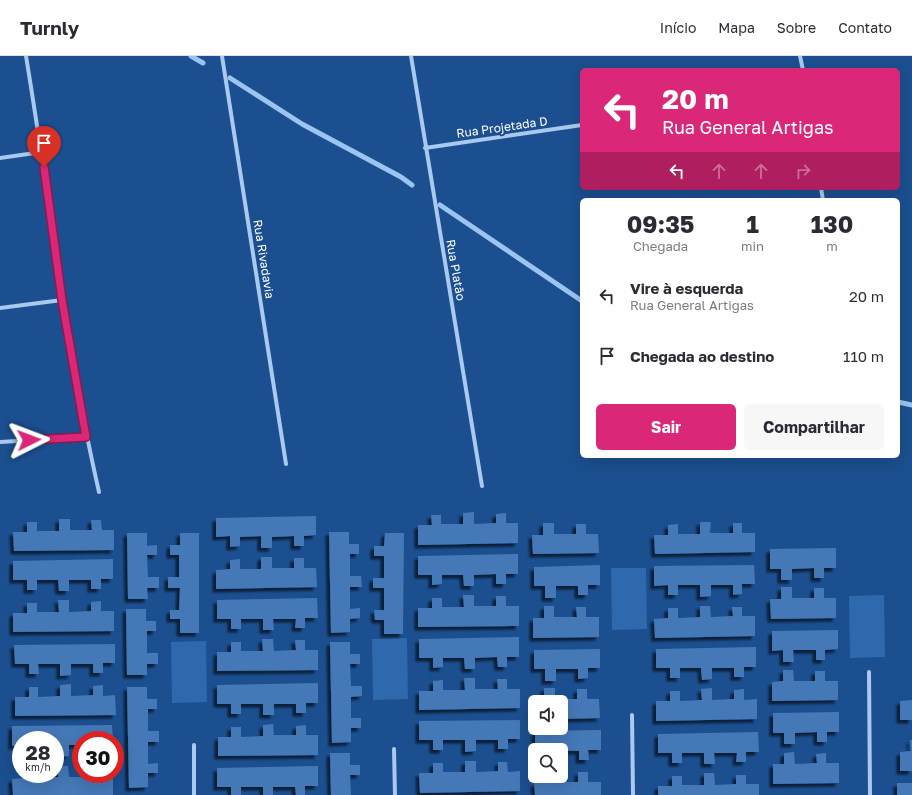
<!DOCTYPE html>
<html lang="pt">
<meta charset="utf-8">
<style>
:root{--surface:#fff;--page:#f7f7f7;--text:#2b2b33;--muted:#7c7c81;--line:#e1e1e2;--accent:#db2777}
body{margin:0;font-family:"Golos Text",sans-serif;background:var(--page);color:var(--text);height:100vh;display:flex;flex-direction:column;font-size:15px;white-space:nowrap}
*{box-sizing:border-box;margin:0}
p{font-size:13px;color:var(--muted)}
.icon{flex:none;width:22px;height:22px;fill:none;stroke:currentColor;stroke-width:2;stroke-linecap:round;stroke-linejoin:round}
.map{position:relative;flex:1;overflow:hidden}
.details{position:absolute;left:580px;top:142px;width:320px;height:260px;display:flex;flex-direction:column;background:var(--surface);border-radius:6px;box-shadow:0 4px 16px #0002}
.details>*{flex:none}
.top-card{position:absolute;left:580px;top:12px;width:320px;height:122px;border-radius:6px;box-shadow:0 4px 16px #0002;background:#db2777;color:#fff;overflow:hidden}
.fabs{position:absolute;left:528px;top:639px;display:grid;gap:8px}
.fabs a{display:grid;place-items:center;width:40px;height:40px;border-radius:6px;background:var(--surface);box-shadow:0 4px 16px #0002;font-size:20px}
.speed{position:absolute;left:12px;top:675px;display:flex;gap:8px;font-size:20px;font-weight:700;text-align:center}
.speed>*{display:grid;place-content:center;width:52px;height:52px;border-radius:50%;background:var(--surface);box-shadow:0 4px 16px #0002;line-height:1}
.speed small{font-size:10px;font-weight:400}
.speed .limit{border:6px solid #d22;background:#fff;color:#111}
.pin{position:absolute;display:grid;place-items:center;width:34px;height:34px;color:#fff;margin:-41px -17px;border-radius:50% 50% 50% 0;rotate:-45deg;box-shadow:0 0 4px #0007}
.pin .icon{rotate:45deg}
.me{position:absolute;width:44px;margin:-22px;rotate:87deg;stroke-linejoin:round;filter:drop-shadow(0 0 3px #0008)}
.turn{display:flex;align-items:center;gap:14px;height:84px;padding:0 16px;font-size:18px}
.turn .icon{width:52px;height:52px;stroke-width:2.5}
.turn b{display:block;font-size:28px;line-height:34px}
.lanes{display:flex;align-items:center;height:38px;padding:0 16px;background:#0003;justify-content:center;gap:20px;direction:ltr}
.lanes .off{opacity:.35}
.eta{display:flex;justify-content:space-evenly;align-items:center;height:68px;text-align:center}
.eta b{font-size:24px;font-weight:700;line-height:28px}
.action{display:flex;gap:8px;margin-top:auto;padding:8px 16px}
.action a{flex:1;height:46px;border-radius:6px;background:var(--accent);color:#fff;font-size:16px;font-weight:700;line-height:46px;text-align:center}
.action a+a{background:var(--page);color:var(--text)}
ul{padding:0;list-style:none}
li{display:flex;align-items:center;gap:12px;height:60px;padding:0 16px}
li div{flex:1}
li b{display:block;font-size:15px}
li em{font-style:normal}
header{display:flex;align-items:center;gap:24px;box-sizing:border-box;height:56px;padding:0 20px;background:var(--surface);border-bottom:1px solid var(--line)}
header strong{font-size:19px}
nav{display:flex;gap:22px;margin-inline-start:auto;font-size:14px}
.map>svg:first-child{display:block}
</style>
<header>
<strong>Turnly</strong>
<nav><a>Início</a><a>Mapa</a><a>Sobre</a><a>Contato</a></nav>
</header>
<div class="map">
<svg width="912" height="739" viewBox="0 0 912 739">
<defs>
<filter id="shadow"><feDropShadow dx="-3.5" dy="3.5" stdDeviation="1" flood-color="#0009"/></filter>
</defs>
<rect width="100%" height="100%" fill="#1b4f8f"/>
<path fill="#2e69ad" d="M611,512H646L647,573L612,574Z
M884,539L885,601L850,602L849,540Z
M407,582L408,643L373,644L372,583Z
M206,585L207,646L172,647L171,586Z"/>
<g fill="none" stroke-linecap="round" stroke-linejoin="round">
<path stroke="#9cc4f0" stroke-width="5" d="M191,0L203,7
M230,22L302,68L401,121L412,129
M440,149L582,245
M898,346L912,349"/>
</g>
<path fill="#4478b7" filter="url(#shadow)" d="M474,456V468L496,467V458L506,457V467H518V487L418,489V469H432L431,459H441V468H463V457Z
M316,460V479L304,480V490H294V480L272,481V492H261V480L240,481V490L230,491V480L216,481V462Z
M59,463H70V474H92L91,464H101L102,474H114V494L14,495L13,476H27V466H37V475H59Z
M700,466H711L710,477H733V467H742V477H755V496L655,498L654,479H668V469L678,468V478H700Z
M543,467H554V478H576V468H586V478H598L599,497L533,498L532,479H543Z
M329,476H349V488H359V498H350V520H361L362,531H350V553L360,552V562L350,563V576L331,577Z
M127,477H147V490L157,489V499H147L148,521H159V532H147L148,543H128Z
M180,477H199V577H180V563H170V554H179L180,532H168V521H179V499H170V489H180Z
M385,477H404L403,578H384V564H375L374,554H384V532H373V522H384V500H374V490H384Z
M836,492V512H824V522H814V512L792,513V524H781V513H770V493Z
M518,498V518H506V528H496V518L474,519V530H464L463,519H442V528L432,529V519H418V500Z
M261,501H272V512H294V502H304V512H316L317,531L216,533V514L230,513V504L240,503V513H261Z
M113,503V523H101V533H91V524H69V535H59L58,524H37V534H27V524H13V505Z
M600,509V529H588V539H578V530H556V542H545V530H534V511Z
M754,509L755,528H742V538L733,539V529H711V540L700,541V529H678V539H668V529L654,530V510Z
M781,531H792V542H814V532H824V542H836V562L771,563L770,543H781Z
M463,539H474V550H496V540H506V550H519V570L418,571V552H432V542H442V551H464Z
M317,542L318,562H305V572H295L296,563H273L274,574H263V563H241V573H231V563H217V544Z
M58,544H69V556L91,555V546L101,545V555H114V575L13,576V557H27V547H37V556H59Z
M544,550H554V561H577L576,551H586V561H599V581L533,582V562H544Z
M700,550H710L711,561L733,560L732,551H742V560H755V580L655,582L654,563L668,562V552H678V562L700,561Z
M126,553H146V565H156V575H147V597H158V608H147V619H127Z
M838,574V593L825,594V604H816V594H793L794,606H783V594L772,595V575Z
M519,581V601H507V611H498L497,601L475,602V613H465L464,602H443V611L433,612V602H419V583Z
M262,583H273L274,595L296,594L295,584H305V594H318V614L217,615V596H231V586H241V595H263Z
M330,586H350V598H360V608H350L351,630H362V640L351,641V662H361V672H351V686L332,687Z
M115,588V607H103V617H93V608H71V619L60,620V608H38L39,618H29V608H15L14,589Z
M756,591V611H744V621H734V612H712V623L702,624L701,612H680V622H670V612H656V593Z
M600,593V612H588V622L578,623V613H556V625H545V613H534V594Z
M783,614H793L794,625H815V615H825V625H838V644L772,645V626L783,625Z
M464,622H475V633H498L497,623H507V633H520V652L419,654V635H433V625L443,624V634H465Z
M318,627V647H306V657H296V648H274V659H263V648H241V658H231V648H217V629Z
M71,628V640L93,639V630L103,629V640L115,639L116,659L15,660V641H29V631H38V641L60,640V629Z
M127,631H147V643H157V653H148V675H159V686H148V708L158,707V717H148V731L129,732Z
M544,632H555V643H577V633H587V643H599L600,662L561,663V646H535V664H533V644H544Z
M712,632V644L734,643V634L744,633V644L757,643V663L656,665V645H670V635H680V645L702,644L701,633Z
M912,644V664H900V645Z
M839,656V676H827V686H817V676L795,677V688H784V677H773V657Z
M520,664V683H508V693H498V684H476V695L465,696V684H443V694H433V684H419V665Z
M273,668L274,679H296V670L306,669V679H318V699L218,700V681H231V671H241V681L263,680V669Z
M112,669L113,684H81V689H69V700L58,701V689H55V684H21V689L12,690V670Z
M601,674V694H588L589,704H579V695L535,694V675Z
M758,676L759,696H746V706H736L737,697H714L715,708H704V697H682V707H672V697H658V678Z
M910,684H912V715H900V696L911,695Z
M794,696L795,708L817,707L816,698L826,697V707H839V727L773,728V708H784V697Z
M330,697H350V709H360V719H350L351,739H331Z
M465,705H476V716L498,715V706H507L508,716L520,715V735L420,737L419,717H433V707H443V716H465Z
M58,710H68L69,721H91V718H101V721L113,720V739H13L12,723L26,722V718H36V722L58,721Z
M318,710V730H305V739H296L295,731H273V739H263V731H241V739H231V731H217V712Z
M578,716H588V726H601V739H535L534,727H545V720H556V726H578Z
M704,717H714L715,729L736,728V719H746V728H759V739H658V730H672V720H682V729H704Z
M897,727H912V739H897Z"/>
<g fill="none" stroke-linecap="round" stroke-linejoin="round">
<path stroke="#a9c9ee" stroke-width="4" d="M26,0C50,145 66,292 99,436
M222,0L286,408
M411,0L482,430
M800,0L803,14
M425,92L582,69
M0,102L42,96
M821,132L823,144
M0,252L62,244
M0,386L86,381
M869,616L870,739
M632,659L633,739
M394,693L395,739
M194,739V689"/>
</g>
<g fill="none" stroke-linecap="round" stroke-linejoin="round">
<g stroke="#8e194d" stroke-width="10">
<path id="route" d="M29,384L86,381L62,244L44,111"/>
</g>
<use href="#route" stroke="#db2777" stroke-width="7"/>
</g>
<g text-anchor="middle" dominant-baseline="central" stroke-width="4" stroke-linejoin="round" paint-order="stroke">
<g font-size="12" fill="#fff" stroke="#1b4f8f">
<text transform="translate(502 71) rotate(-8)">Rua Projetada D</text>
<text transform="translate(264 203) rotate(81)">Rua Rivadavia</text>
<text transform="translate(456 214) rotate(80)">Rua Platão</text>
</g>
</g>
</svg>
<div class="fabs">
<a><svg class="icon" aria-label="sound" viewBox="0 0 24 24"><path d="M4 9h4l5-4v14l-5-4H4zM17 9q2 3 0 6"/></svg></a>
<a><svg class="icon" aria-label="search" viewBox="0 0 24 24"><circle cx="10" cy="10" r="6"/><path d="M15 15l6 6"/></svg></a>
</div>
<div class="speed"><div>28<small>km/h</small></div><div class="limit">30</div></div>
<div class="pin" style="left:44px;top:111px;background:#d93025"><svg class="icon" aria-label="arrive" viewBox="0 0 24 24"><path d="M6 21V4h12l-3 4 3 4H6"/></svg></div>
<svg class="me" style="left:29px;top:384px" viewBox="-20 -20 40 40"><path d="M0-17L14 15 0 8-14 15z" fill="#db2777" stroke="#fff" stroke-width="4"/></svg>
<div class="top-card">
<div class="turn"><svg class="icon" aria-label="left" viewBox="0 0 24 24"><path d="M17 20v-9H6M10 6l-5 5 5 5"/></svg><div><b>20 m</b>Rua General Artigas</div></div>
<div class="lanes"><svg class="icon" aria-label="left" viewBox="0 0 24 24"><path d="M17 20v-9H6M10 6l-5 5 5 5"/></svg><svg class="icon off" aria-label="ahead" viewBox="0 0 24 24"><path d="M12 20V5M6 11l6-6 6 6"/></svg><svg class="icon off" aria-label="ahead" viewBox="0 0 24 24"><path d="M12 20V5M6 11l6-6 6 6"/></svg><svg class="icon off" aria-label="right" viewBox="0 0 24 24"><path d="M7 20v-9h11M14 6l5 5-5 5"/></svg></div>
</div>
<section class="details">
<div class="eta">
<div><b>09:35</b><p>Chegada</p></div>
<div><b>1</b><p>min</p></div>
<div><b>130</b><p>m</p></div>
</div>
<ul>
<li><svg class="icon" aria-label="left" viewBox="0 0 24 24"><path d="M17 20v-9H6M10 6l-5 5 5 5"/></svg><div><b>Vire à esquerda</b><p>Rua General Artigas</p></div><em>20 m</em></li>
<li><svg class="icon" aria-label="arrive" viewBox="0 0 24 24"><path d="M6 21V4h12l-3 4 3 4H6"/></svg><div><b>Chegada ao destino</b></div><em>110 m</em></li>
</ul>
<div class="action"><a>Sair</a><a>Compartilhar</a></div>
</section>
</div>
